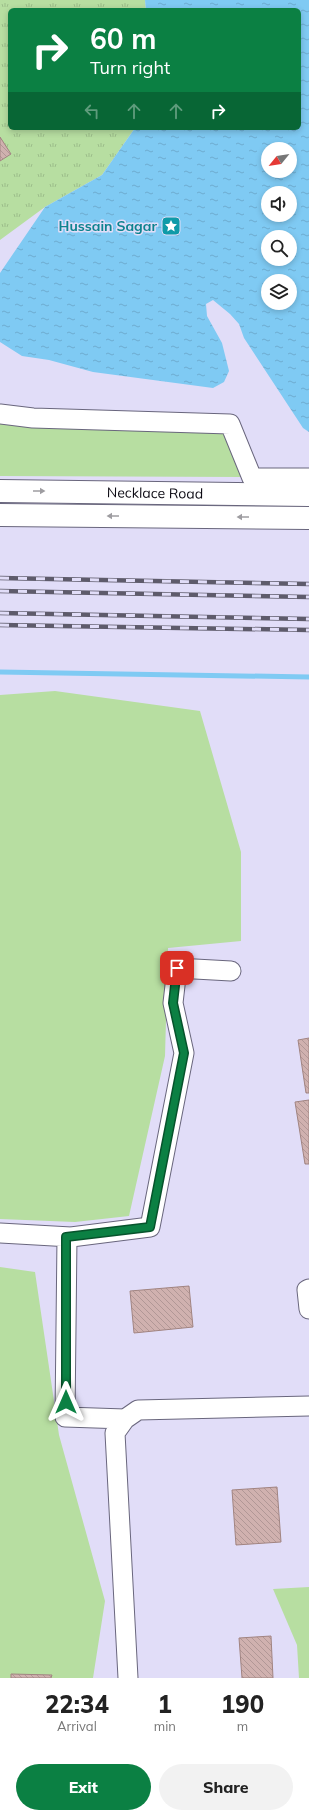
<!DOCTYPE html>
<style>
:root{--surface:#fff;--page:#f2f2f2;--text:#222;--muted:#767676;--accent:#0b8043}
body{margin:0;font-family:Mulish,sans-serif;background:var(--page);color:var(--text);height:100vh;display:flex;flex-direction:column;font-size:15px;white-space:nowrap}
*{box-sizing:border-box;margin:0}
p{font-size:13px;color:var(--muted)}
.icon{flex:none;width:22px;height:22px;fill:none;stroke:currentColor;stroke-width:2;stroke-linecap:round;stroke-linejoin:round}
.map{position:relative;height:1678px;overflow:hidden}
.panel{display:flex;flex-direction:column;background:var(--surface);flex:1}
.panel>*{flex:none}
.top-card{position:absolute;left:8px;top:8px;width:293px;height:122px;border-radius:6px;box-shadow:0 2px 6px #0003;background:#0b8043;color:#fff;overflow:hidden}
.needle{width:26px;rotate:240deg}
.buttons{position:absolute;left:261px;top:142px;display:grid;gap:8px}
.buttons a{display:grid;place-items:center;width:36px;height:36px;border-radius:50%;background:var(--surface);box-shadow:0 2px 6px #0003;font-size:20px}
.pin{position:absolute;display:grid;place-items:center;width:34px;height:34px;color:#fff;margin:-17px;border-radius:8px;box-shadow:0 2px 6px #0006}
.me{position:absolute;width:44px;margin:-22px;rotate:0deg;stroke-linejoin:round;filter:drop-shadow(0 0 3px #0008)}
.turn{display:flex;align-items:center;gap:14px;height:84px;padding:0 16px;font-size:18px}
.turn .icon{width:52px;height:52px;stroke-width:2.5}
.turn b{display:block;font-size:28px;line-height:34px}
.lanes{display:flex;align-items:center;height:38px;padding:0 16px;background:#0003;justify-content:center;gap:20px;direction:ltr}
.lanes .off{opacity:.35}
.eta{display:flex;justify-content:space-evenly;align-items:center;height:68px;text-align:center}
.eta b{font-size:24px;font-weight:800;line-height:28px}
.button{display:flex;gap:8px;margin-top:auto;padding:8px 16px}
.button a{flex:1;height:46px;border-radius:24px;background:var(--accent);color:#fff;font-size:16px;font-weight:800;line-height:46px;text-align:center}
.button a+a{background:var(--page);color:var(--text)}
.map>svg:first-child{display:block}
</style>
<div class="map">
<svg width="309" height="1678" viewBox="0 0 309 1678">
<defs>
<pattern id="park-tufts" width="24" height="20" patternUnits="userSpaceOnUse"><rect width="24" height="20" fill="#b7dea1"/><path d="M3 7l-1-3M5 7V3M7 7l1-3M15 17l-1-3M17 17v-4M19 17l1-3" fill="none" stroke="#9cbd8a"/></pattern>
<pattern id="water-ripples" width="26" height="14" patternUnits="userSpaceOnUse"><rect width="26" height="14" fill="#7fcaf3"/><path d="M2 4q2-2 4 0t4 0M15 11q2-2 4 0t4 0" fill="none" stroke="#6daccf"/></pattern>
<pattern id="building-back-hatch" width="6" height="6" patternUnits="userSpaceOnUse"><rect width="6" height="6" fill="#d0b1af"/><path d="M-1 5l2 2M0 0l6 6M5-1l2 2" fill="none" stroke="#b19796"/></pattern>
</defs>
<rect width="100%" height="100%" fill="#e1ddf8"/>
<path fill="#b7dea1" d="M0,419L226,433L243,477L0,476Z
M55,691L200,711L241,852V941L168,948L165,1056L129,1216L75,1222L0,1219V695Z
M0,1267L35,1272L59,1435L105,1601L93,1678H0Z
M309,1587V1678H299L297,1645L273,1589Z"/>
<path fill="url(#park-tufts)" d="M0,0H145L146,10H10V128H135L102,175L45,207L0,240Z"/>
<path fill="url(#water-ripples)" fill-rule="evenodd" d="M145,0H309V432L303,428L244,338L239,324L230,314L213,300L206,304L207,316L222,343L229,371L224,382L213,388L93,372L49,360L22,356L0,342V273L45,207L102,175L135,128H299V10H146ZM268,149H290V171H268ZM268,193H290V215H268ZM268,237H290V259H268ZM268,281H290V303H268Z"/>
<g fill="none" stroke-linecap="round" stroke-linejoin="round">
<path stroke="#7fcaf3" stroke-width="5" d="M0,672L309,677"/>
</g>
<path fill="url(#building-back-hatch)" stroke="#a18481" d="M0,137L11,154L0,161Z
M309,1038V1093H306L298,1040Z
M309,1100V1164H305L295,1102Z
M189,1286L193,1327L134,1333L130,1291Z
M277,1487L281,1542L236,1545L232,1490Z
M271,1636L273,1678H242L239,1638Z
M11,1674L52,1675L51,1678H11Z"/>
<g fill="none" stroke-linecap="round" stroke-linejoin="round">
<g stroke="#69667d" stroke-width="21">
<path id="street" d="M0,414L33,418L230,424L252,478H309
M0,1233L71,1237L150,1227L184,1053L173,1003L177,968L231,971
M67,1237L65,1417L125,1419
M309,1289L307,1290L309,1309
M128,1678L115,1433L125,1419L138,1410L309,1406"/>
</g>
<g stroke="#69667d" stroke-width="24">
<g id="secondary">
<path id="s1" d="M0,491L309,495"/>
<path d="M0,515L309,518"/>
</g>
</g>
<use href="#street" stroke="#fff" stroke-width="19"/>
<use href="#secondary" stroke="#fff" stroke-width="22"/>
<g stroke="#5e5b6b" stroke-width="4.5">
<path id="rail" d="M0,578L309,584
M0,591L309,597
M0,613L309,619
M0,625L309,630"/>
</g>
<use href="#rail" stroke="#e1ddf8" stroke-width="3" stroke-dasharray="9" stroke-linecap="butt"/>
</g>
<defs><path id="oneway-solid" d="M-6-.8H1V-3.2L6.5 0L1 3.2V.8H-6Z"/></defs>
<g fill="#9e9da1">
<use href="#oneway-solid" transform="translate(39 491)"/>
<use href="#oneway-solid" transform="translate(113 516) rotate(-180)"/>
<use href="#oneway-solid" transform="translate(243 517) rotate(-180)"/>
</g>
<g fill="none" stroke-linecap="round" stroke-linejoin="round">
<g stroke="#07532c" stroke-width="10">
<path id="route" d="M66,1402V1237L150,1227L184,1053L173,1003L177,968"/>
</g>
<use href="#route" stroke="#0b8043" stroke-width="7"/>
</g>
<defs>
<g id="sight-square" transform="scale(1)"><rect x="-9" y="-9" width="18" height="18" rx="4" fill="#0f9aa8" stroke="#e1ddf8"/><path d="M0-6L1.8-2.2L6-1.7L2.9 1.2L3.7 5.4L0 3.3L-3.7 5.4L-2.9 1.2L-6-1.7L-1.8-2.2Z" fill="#fff"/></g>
</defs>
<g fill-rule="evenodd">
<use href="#sight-square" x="171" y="226"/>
</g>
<g text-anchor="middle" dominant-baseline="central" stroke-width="3" stroke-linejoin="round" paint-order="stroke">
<g font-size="14" font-weight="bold" fill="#0d838f" stroke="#e1ddf8" text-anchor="end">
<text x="157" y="226">Hussain Sagar</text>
</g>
<g font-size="14" fill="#0c0a13" stroke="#e1ddf8">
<text stroke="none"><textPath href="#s1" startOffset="155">Necklace Road</textPath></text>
</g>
</g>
</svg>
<div class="buttons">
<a><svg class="needle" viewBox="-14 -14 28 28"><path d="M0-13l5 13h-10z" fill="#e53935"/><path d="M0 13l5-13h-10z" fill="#767676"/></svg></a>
<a><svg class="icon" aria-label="sound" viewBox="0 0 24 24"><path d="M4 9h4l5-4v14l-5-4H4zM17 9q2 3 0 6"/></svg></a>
<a><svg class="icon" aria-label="search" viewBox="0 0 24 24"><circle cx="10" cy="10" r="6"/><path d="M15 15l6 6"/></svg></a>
<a><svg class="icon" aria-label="layers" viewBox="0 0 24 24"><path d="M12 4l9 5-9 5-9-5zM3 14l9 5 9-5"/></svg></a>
</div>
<div class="pin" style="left:177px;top:968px;background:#d93025"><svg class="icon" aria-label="arrive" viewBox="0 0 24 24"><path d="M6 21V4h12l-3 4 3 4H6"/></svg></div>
<svg class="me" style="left:66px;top:1402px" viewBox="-20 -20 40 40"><path d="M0-17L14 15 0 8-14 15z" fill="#0b8043" stroke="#fff" stroke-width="4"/></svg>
<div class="top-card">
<div class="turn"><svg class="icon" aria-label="right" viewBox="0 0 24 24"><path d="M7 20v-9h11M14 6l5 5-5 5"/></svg><div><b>60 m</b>Turn right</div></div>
<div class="lanes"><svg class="icon off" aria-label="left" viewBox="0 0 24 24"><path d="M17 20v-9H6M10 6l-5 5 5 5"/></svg><svg class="icon off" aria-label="ahead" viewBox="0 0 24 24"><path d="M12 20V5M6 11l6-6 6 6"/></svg><svg class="icon off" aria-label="ahead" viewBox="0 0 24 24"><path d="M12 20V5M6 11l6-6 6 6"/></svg><svg class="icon" aria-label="right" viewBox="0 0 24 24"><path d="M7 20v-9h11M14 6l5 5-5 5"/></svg></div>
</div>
</div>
<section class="panel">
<div class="eta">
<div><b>22:34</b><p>Arrival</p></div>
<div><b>1</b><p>min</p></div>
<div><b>190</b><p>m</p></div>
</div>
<div class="button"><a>Exit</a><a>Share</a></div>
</section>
